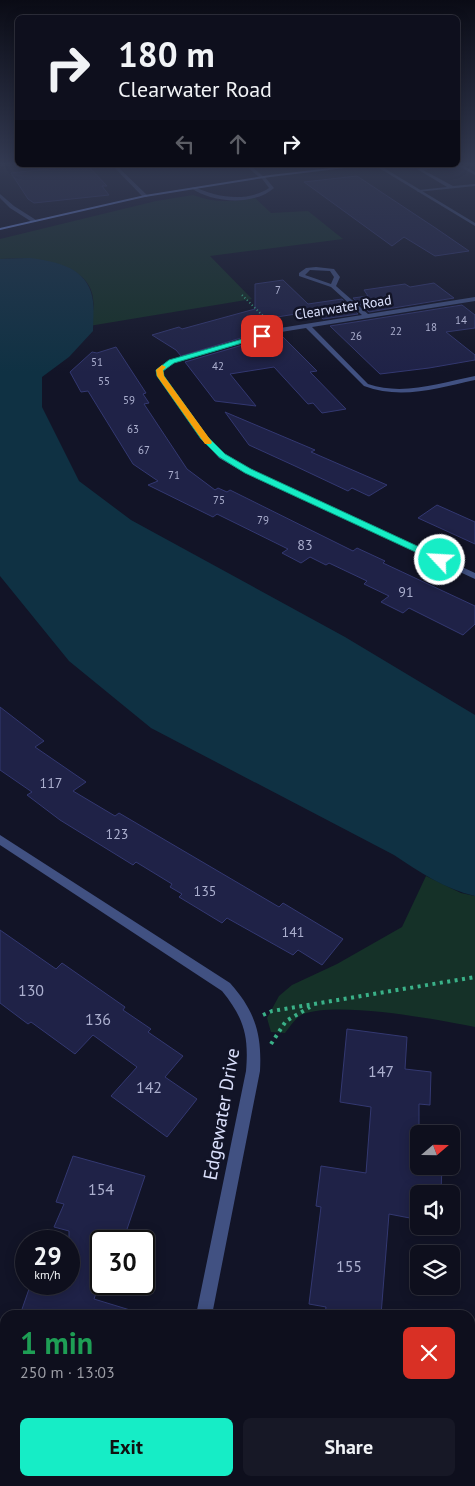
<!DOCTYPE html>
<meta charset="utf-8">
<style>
:root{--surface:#0e0f1d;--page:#171826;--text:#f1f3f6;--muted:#9b9ca4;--line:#2e2f3b;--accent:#16edc6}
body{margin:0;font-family:"PT Sans",sans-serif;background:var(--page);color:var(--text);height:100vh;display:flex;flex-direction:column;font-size:19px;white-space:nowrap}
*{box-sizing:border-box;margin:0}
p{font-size:16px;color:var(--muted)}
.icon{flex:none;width:28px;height:28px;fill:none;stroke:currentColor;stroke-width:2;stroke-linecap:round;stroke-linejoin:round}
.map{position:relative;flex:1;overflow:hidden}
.sheet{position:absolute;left:0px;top:1310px;width:475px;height:176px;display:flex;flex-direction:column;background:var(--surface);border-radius:15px 15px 0 0;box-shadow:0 2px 12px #0003,0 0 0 1px var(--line)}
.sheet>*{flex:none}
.top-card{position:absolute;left:15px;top:15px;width:445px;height:152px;border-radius:8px;box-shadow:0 2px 12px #0003,0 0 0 1px var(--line);background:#0e0f1d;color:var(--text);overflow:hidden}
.needle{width:32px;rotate:70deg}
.controls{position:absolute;left:410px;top:1125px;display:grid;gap:10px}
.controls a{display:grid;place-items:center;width:50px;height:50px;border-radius:8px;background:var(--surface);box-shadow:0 2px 12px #0003,0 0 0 1px var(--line);font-size:25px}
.speed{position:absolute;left:15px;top:1230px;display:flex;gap:10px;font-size:25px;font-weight:700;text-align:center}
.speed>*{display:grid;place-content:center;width:65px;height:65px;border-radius:50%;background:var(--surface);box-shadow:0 2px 12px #0003,0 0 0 1px var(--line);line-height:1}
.speed small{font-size:12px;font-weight:400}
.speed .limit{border:2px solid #111;border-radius:8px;background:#fff;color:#111}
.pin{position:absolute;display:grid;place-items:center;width:42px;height:42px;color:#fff;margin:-21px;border-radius:10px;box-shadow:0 2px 8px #0006}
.me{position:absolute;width:55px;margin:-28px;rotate:295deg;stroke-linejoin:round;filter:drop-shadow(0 0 4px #0008)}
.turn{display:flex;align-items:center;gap:18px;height:105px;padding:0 20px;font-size:22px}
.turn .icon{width:65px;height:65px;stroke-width:2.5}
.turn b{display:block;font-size:35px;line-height:42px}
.lanes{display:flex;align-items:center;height:48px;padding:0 20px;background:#0003;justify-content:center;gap:25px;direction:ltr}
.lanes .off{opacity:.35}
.round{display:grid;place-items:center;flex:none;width:52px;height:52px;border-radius:8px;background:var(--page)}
.overview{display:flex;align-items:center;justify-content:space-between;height:85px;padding:0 20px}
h1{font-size:30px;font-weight:700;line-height:38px;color:#1e9e55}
.action{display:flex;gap:10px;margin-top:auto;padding:10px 20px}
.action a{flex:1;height:58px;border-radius:8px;background:var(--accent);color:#111;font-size:20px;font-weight:700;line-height:58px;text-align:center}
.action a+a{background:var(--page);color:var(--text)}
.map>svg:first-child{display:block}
</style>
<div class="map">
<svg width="475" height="1486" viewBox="0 0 475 1486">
<rect width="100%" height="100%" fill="#121427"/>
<path fill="#153128" d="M193,195C214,203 233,202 255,198L271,213L308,211L343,239L210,256L252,299L89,326C112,265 43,256 0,259V239L156,201Z
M426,876L461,893L475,896V1027C435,1019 339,1001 303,1014C296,1017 289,1028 285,1033L271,1032L267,1018L279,996L292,985L337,964L402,927Z"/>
<path fill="#0f3143" d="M30,258C53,261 83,266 91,292C95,304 93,319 93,331L69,357L42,377V407L79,481L131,520L345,637L475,715V896C445,889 419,872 394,855L151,728L69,661L0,576V259Z"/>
<path fill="#1f2247" stroke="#333871" d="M85,165L89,167L107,186H102L109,195L34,203L28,199L11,173Z
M357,176L437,229L469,251L435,256L404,237L392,246L304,182Z
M283,280L308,304L342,299L358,314L323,319L314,311L265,319L274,328L181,356L176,350L152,335L179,327L182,329L255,309V284Z
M434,283L454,298L369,312L353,298L368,296L364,290L405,284L410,287Z
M462,305L475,315V328L446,332L475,355V360L429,368L380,374L330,326Z
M280,334L317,371L310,372L346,409L322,413L313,403L308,404L274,367L230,374L256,406L215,401L185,362Z
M116,347L146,393L143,394L149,403L144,404L187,469L215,490L218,488L227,492L230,490L353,551L357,548L385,561L383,563L475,606V624L463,635L409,608L403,613L381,602L389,596L364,584L367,581L329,563L326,565L310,557L301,563L282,553L288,549L217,514L213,517L148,485L158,481L133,464L88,391L81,392L70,372L92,352L97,353Z
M225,412L315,450L311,452L387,485L369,496L352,488L348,491L295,466L249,445Z
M437,505L475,522V544L418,518Z
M0,707L44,741L35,747L86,782L73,791L115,816L119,813L279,907L283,903L343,939L322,965L298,950L293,955L227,918L222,923L179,897L182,894L170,887L172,884L136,862L133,865L60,820L27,795L32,792L0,770Z
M0,930L56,969L62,963L125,1007L123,1010L151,1029L148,1032L183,1056L165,1077L197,1099L167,1137L111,1096L137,1067L93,1035L75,1054L31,1022L28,1024L0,1003Z
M347,1029L407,1037L405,1069L431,1072L430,1105L419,1104V1166H442L441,1192L422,1188L419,1200H416L415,1219L389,1214L381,1315H325L326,1307L309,1304L321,1207L316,1206L321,1166L366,1173L371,1107L340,1102Z
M73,1156L145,1176L123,1241H101V1257L94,1280L100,1281L94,1299L130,1310V1315H20L29,1289L34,1290L36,1284H69V1231L54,1227L64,1204L56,1202Z"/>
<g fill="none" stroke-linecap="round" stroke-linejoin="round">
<path stroke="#3ab188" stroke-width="2" stroke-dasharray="1 2.5" stroke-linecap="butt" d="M242,295L267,320"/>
<path stroke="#3ab188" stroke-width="4" stroke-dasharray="3 4.5" stroke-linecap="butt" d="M263,1015L272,1011L475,977
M271,1044L286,1021L310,1007"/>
<path fill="#415182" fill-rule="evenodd" d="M439,165H450L423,170L453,186L475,184V186L417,192L419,190L447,187L417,169Z
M457,165H462L475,172V175Z
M260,176H264L274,188C254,206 212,203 191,188L195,187C217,198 248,202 269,188Z"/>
<path fill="#415182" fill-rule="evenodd" d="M112,165H116L147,195V197H143Z
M245,165H250L264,177L260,178Z
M374,165H379L475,223V226Z
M0,194L14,206L36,220V222H32L10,208L0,198Z
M316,267L334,269L340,277L336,286L368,314L475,297V301L312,327L368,384C403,396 440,383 475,376V380C438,388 401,400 364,386L306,328L281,332L174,363L162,371L163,376L214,446L225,454L251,469L475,573V579L245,473L219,458L210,448L157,376V369L170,361L280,328L362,315L331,287L299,276V273L306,268ZM310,270L330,271L334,277L331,284L305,275Z
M0,835L230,983C255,1011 262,1034 260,1071L212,1315H196L246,1071C249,1036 244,1018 222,991L0,845Z
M162,1481H180L179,1486H161Z"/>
<path fill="#7999f5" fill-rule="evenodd" d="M357,165H370L270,177L145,197L0,230V228L145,195L270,175Z"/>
</g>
<linearGradient id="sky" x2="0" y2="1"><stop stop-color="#0a0b15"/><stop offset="0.44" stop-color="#333a52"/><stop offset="1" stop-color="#333a52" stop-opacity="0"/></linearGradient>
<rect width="475" height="373" fill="url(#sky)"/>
<path fill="#16edc6" stroke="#0e9a81" d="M260,334L266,336L174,363L163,371L164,376L207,436L225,454L251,469L443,558V562H437L245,473L219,457L201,439L157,376L156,370L169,360Z"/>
<path fill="#f59e0b" d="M162,365L166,367L163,370L164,376L212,442L211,444H205L157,376L156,370Z"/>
<g text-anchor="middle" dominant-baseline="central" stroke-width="5" stroke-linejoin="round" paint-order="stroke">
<g font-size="11" fill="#acb0cf">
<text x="278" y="290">7</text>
<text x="461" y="320">14</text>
<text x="431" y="327">18</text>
<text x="396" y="331">22</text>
<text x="356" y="336">26</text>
<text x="97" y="362">51</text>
<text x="218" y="366">42</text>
<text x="104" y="381">55</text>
<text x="129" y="400">59</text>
<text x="133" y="429">63</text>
<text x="144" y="450">67</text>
<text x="174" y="475">71</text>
<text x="219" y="500">75</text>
<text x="263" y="520">79</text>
</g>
<g font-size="14" fill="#dbe0fc" stroke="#121427">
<text transform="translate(343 307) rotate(-9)">Clearwater Road</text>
</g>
<g font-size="14" fill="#acb0cf">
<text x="305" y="545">83</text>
<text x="406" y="592">91</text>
<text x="51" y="783">117</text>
<text x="117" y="834">123</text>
<text x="205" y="891">135</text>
<text x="293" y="932">141</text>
</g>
<g font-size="16" fill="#acb0cf">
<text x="31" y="990">130</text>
<text x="98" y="1019">136</text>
<text x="381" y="1071">147</text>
<text x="149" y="1087">142</text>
<text x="101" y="1189">154</text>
<text x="349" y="1266">155</text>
</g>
<g font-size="19" fill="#dbe0fc" stroke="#121427">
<text transform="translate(221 1114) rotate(-80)">Edgewater Drive</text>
</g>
</g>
</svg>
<div class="controls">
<a><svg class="needle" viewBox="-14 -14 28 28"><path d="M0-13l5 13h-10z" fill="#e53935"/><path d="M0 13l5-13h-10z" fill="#9b9ca4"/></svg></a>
<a><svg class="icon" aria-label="sound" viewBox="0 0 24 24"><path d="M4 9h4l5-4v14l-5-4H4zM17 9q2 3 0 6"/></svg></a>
<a><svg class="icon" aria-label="layers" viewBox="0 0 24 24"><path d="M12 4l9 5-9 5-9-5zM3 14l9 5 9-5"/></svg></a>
</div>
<div class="speed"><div>29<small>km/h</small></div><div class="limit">30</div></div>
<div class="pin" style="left:262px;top:336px;background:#d93025"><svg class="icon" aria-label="arrive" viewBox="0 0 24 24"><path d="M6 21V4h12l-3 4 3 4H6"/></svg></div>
<svg class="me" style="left:440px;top:560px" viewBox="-20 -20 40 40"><circle r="17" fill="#16edc6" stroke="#fff" stroke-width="3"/><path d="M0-11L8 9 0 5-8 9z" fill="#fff"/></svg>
<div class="top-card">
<div class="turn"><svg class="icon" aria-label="right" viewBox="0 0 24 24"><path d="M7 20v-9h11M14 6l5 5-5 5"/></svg><div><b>180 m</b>Clearwater Road</div></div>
<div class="lanes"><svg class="icon off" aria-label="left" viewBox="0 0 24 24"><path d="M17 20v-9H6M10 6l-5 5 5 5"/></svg><svg class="icon off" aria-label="ahead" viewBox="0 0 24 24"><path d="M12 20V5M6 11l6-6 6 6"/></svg><svg class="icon" aria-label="right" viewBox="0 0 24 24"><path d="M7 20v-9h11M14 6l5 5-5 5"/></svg></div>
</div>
<section class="sheet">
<div class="overview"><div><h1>1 min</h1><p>250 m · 13:03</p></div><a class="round" style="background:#d93025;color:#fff"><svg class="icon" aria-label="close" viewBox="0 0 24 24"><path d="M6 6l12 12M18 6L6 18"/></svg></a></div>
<div class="action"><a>Exit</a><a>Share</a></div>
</section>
</div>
